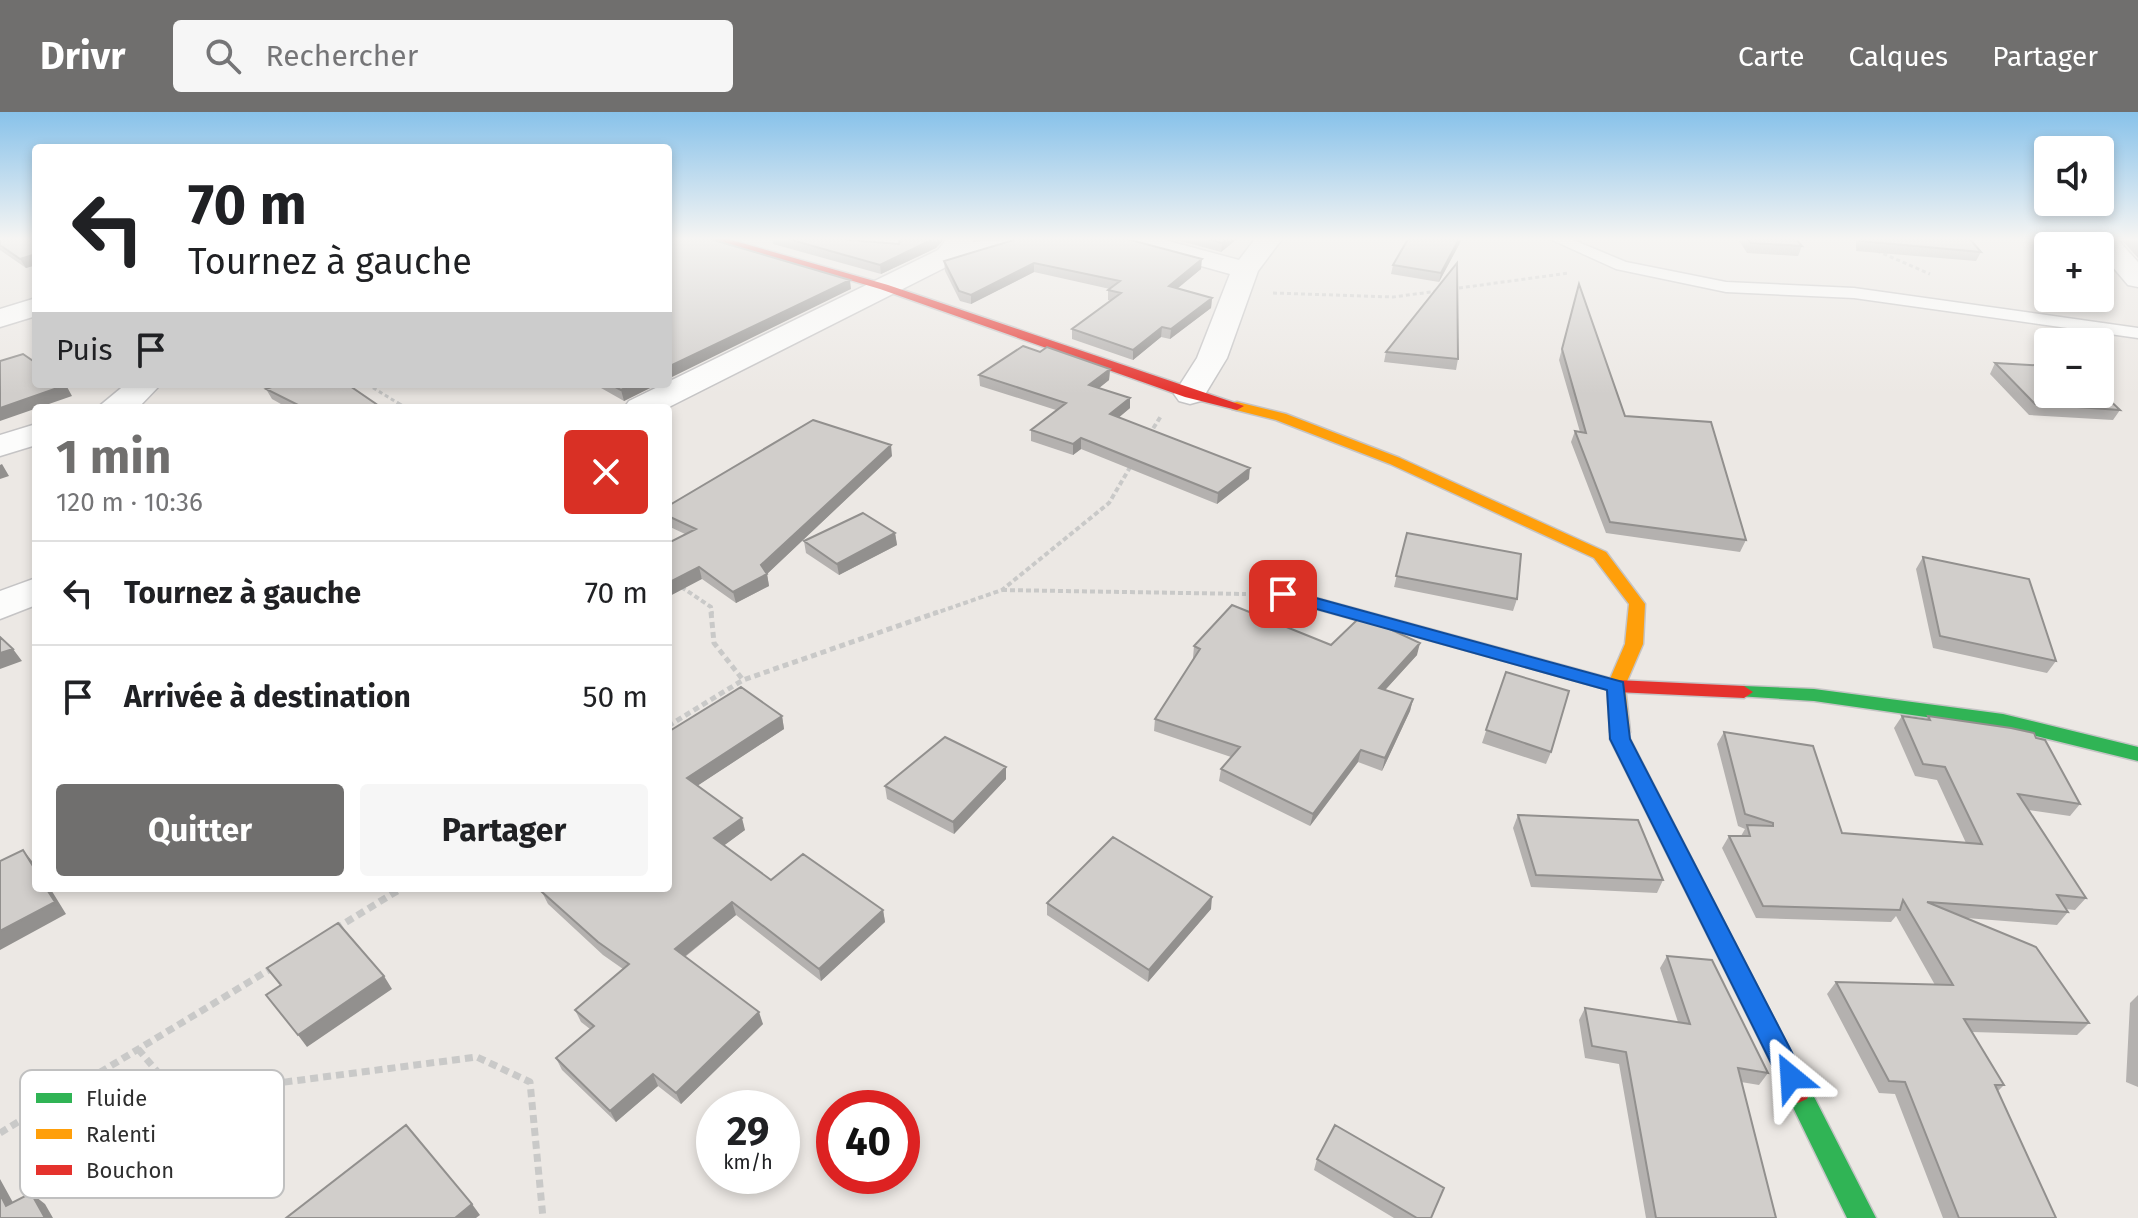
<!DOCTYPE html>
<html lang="fr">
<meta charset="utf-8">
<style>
:root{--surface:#fff;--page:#f6f6f6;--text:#202124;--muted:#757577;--line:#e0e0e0;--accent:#706f6e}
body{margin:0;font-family:"Fira Sans",sans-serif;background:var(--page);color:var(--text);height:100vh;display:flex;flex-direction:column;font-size:30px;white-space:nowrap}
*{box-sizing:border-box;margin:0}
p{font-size:26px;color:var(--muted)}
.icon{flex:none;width:44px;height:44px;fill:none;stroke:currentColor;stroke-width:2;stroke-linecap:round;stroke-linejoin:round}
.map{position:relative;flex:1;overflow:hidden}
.side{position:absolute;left:32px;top:292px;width:640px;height:488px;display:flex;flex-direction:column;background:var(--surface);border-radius:8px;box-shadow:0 4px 12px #0003}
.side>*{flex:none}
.guide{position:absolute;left:32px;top:32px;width:640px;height:244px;border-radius:8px;box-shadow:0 4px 12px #0003;background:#fff;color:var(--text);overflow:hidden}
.controls{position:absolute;left:2034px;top:24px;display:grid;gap:16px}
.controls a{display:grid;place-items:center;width:80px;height:80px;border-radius:8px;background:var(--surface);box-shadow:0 4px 12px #0003;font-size:40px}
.speed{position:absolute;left:696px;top:978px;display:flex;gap:16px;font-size:40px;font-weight:700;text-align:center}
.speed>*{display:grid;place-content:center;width:104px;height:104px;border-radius:50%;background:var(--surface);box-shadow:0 4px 12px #0003;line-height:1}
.speed small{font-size:20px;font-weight:400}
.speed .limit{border:12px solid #d22;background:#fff;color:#111}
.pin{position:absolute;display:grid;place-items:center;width:68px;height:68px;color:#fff;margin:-34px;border-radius:16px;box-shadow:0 4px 12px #0006}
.me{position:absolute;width:88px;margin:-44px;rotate:333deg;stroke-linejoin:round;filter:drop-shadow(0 0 6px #0008)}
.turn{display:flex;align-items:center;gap:28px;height:168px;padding:0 24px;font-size:36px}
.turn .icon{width:104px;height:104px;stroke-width:2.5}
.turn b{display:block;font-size:56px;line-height:68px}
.then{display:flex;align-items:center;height:76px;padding:0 24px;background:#0003;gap:16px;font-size:30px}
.round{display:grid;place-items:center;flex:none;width:84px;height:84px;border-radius:8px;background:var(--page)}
.summary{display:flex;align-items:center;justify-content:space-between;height:136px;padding:0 24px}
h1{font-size:48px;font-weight:700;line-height:60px;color:var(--accent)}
.cta{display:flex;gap:16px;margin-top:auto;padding:16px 24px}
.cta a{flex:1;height:92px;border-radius:8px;background:var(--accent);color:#fff;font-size:32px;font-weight:700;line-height:92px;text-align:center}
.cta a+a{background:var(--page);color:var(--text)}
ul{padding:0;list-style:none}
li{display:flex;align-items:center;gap:24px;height:104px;padding:0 24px;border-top:2px solid var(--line)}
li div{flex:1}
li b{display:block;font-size:30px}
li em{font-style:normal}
header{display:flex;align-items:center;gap:48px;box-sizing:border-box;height:112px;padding:0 40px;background:var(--accent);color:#fff}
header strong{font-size:38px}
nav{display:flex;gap:44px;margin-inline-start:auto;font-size:28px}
.search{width:560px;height:72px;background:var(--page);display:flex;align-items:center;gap:20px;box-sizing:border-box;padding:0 28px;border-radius:8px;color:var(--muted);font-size:30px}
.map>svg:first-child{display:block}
</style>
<header>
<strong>Drivr</strong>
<div class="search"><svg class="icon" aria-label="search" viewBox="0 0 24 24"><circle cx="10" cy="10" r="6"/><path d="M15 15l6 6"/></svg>Rechercher</div>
<nav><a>Carte</a><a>Calques</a><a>Partager</a></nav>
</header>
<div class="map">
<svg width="2138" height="1106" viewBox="0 0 2138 1106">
<rect width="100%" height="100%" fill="#ece8e4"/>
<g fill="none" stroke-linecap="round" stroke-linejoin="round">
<g stroke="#c5c4c5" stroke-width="3">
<path id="lane" d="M1550,127H1571L1626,150L1726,170L1854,176L2138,216V226L1854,186L1726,180L1616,157Z"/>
</g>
<g stroke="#c5c4c5" stroke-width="3">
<path id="street" d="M947,127H974L972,130L1026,127L1022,132L956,150L667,296H624L629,289L938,138Z
M1118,127H1161L1239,148L1255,127H1282L1258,159L1227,246L1201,289L1190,292L1179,289L1174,282L1197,246L1230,162L1122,132Z
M2090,127H2117L2138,150V175L2128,173L2100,140V134H2095Z
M36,186V204L0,215V197Z
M126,272H161L138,296H97Z
M36,312V333L0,344V323Z
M36,466V493L0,507V479Z"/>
</g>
<g stroke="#c5c4c5" stroke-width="3">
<path id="fast" d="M1744,574L1814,577L2003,602L2138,635V649L2003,616L1814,589L1737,584L1735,580Z
M1798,967L1807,971L1876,1106H1847L1785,979L1789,971Z"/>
</g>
<g stroke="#c5c4c5" stroke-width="3">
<path id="slow" d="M1237,290L1286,302L1400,346L1606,440L1645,492L1643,532L1625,574L1630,620L1627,625H1613L1610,620L1607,574L1625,532L1629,492L1594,446L1390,352L1276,308L1232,297V291Z"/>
</g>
<g stroke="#c5c4c5" stroke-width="3">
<path id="jam" d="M711,127H728L888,173L1244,294L1237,298L1185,285L880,177Z
M1283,477L1616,568L1744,574L1753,580L1744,586L1616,580L1277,486L1275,482Z
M1620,613L1627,615L1630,627L1807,971L1811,979L1807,987L1798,991L1789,987L1610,627L1613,615Z"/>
</g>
<path stroke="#c9c9c8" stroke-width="3" stroke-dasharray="4 3" stroke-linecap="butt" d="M1877,139L1930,162
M1452,177L1569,161
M1273,181L1393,185L1438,179
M367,272L401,293"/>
<path stroke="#c9c9c8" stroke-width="4" stroke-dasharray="5 3" stroke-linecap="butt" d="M397,291L406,296
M1149,323L1161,304
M668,466L711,495L712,502
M1002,478L1246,482
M933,502L1002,478L1109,391L1132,352"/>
<path stroke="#c9c9c8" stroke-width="5" stroke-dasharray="6 4" stroke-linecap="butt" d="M711,500L714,531L743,568
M668,614L743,568L938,500"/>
<path stroke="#c9c9c8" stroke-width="7" stroke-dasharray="8 5" stroke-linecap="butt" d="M335,817L402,776
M138,937L178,984L477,945L530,970L543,1106
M0,1021L272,856"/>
<use href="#lane" fill="#fcfcfb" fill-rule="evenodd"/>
<use href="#street" fill="#fcfcfb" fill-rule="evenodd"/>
<use href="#fast" fill="#30b455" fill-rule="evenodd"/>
<use href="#slow" fill="#ff9f0a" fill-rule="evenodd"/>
<use href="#jam" fill="#e5322d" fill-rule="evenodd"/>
</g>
<path fill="#b4b1af" d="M0,127H36V153L26,156L0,138Z
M772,127H837L899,132L900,127H944L936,136L881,162L773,132Z
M1017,127L1201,157L1177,177L1212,186L1211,196L1170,227L1161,225L1133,248L1072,227V217L1111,189L1108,188V178L1110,177L1034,160L971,192L960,189L945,159L944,149Z
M1173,127H1237L1221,140Z
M1462,127L1439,170L1391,162L1393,153Z
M1738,127H1796L1802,134L1798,144L1747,141Z
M1856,127H1970L1981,140L1976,149L1856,139Z
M2121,127H2138V146Z
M1579,172L1625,304L1746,428L1740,440L1606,421L1571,330L1575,319L1580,320L1559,248Z
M1040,240L1110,257L1109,268L1099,276L1130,286V296L1119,305L1249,367L1217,392L1081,337L1073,343L1031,329V318L1056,298L980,274L979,263Z
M1386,240L1458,247L1456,258L1384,250Z
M1995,251L2120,298L2113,308L2029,303L1990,262Z
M594,272H658L624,289Z
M266,277L382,296H288L272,287Z
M892,344L767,462L769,474L736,491L702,467L685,422L668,414V394Z
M895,421L897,433L839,463L806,441L804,429Z
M1407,421L1517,487L1513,499L1394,475Z
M1923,445L2056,549L2047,561L1933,536L1916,457Z
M1331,533L1417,543L1385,578L1413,587L1410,599L1382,659L1358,650L1310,714L1219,669L1221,657L1231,645L1154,619L1155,607L1194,547L1193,546L1194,534Z
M1506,560L1551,640L1546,652L1482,631Z
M782,604L784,617L698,673L745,718L724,733L771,768L883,798L885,810L821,869L736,803L685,845L763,912L681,992L658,974L616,1010L562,958L556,946L590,917L581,910L575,898L623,857L603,843L548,792L542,780L668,776V620Z
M1902,604L1926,608L1928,604L2080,692L2070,704L2028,698L2086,786L2075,798L2066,797L2068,800L2057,813L1966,806L2089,911L2077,923L1972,920L2004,973L1998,979L2056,1106H1943L1895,982L1879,981L1827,882L1836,870L1935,873L1896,804L1891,810L1756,806L1722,736L1729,724H1741L1745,717L1738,714L1717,632L1724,620L1842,721L1966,731L1937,668L1915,664L1894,616Z
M1006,655V667L954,722L887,687L885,674Z
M1518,703L1663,768L1657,781L1531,775L1513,716Z
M1047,791L1211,797L1148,870L1047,803Z
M1667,844L1768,961L1759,973L1741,970L1776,1106H1646L1619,952L1585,946L1579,908L1585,896L1678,910L1660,856Z
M2138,883V975L2126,970L2130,891Z
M1317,1047L1431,1106H1394L1314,1058Z"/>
<path fill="#92908e" d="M933,127H944L936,136L881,162L880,153Z
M1226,127H1237L1221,140L1222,131Z
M1459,127H1462L1439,170L1441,161Z
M36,142V153L26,156L20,147Z
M1202,147L1201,157L1168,184L1169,174Z
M1034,151V160L971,192V183Z
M850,168L851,177L668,267V255Z
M1212,186L1211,196L1170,227L1171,217Z
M1162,215L1161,225L1133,248V238Z
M1110,257L1109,268L1089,284V273Z
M633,272H658L624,289L621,278Z
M66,273L72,284L0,309V296Z
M1130,286V296L1110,313V302Z
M1081,326V337L1073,343V332Z
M891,333L892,344L767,462L769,474L736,491L733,480Z
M2,352L9,364L0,367V353Z
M1250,356L1249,367L1217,392L1218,381Z
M895,421L897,433L839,463L837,452Z
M699,455L702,467L668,485V471Z
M1420,531L1417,543L1376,588L1379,576Z
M13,537L22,549L0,557V541Z
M1413,587L1410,599L1382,659L1385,646Z
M782,604L784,617L691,678L687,666Z
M1361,638L1358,650L1310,714L1313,702Z
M1006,655V667L954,722L953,710Z
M742,706L745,718L718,738L714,726Z
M23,738L36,754V759Z
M46,776H50L66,802L0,838V819Z
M1212,785L1211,797L1148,870L1149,858Z
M732,790L736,803L679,849L675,837Z
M883,798L885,810L821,869L819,857Z
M384,864L392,877L307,935L298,923Z
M759,900L763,912L681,992L676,981Z
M653,962L658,974L616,1010L610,999Z
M0,1067L21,1105L6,1094L0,1082Z
M31,1081L45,1092L53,1106H45Z
M472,1092L480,1103L476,1106H455Z"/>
<path fill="#d1cecb" stroke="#92908e" stroke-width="2" d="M0,127H36V142L20,147L0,133Z
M668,127H710L850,168L668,255Z
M788,127H837L899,132L900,127H933L880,153Z
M1017,127H1127L1202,147L1169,174L1212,186L1171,217L1162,215L1133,238L1072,217L1121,181L1108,178L1120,169L1034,151L971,183L959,179L944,149Z
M1209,127H1226L1222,131Z
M1408,127H1459L1441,161L1393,153Z
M1748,127H1796L1802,134L1751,131Z
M1860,127H1970L1981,140L1860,129Z
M1457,151L1458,247L1386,240Z
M1579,172L1625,304L1711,310L1746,428L1610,410L1575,319L1586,321L1562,237Z
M1023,234L1040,240L1047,235L1110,257L1089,273L1130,286L1110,302L1250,356L1218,381L1081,326L1073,332L1031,318L1066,291L979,263Z
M23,242L36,251V272H64L66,273L0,296V249Z
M1995,251L2048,254V282H2100V279L2120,298L2035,292Z
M280,272H347L382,296H304L266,277Z
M610,272H633L621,278Z
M813,308L891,333L761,453L767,462L733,480L699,455L668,471V431L696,417L668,404V394Z
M863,401L895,421L837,452L804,429Z
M1407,421L1521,442L1517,487L1396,464Z
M1923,445L2029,467L2056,549L1940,524Z
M1232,493L1331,533L1358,507L1381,513L1420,531L1379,576L1413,587L1385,646L1361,638L1313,702L1221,657L1240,635L1155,607L1200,537L1194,534Z
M0,525L13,537L0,541Z
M1506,560L1569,579L1551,640L1486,618Z
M741,575L782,604L687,666L742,706L714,726L771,768L803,742L883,798L819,857L732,790L675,837L759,900L676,981L653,962L610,999L556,946L594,914L575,898L629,852L598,830L542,780L547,776H668V620Z
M1902,604L1930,608L1928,604L2011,616L2034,621L2036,626L2045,628L2080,692L2018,682L2086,786L2057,783L2068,800L1927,790L2036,835L2089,911L1964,907L2004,973H1995L2056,1106H1959L1905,970L1889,969L1836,870L1953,873L1903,788L1900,798L1763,794L1729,724H1750L1747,713L1773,714V711L1745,702L1724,620L1813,634L1842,721L1982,732L1945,655L1923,652Z
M945,625L1006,655L953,710L885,674Z
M1518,703L1638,708L1663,768L1536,763Z
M1113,725L1212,785L1149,858L1047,791Z
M23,738L36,759V776H46L55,790L0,819V749Z
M338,811L384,864L298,923L266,883L281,873L267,856Z
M1667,844L1712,848L1768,961L1738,956L1776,1106H1656L1626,940L1592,934L1585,896L1690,912Z
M406,1013L472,1092L455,1106H286Z
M1335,1013L1444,1076L1431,1106H1417L1317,1047Z
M31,1081L45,1106H0V1082L6,1094Z"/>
<linearGradient id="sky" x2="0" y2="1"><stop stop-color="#88c2ea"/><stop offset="0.45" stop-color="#f6f5f3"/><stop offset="1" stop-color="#f6f5f3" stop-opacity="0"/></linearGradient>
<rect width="2138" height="282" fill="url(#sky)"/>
<path fill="#1a73e8" stroke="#114b97" stroke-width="2" d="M1283,477L1623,570L1630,627L1800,956L1804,965L1800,973L1791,976L1782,973L1610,627L1607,578L1277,486L1275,482Z"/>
<rect x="20" y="958" width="264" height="128" rx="12" fill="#fff" stroke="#c0c0c0" stroke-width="2"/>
<rect x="36" y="981" width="36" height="10" fill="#30b455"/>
<rect x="36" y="1017" width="36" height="10" fill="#ff9f0a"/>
<rect x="36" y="1053" width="36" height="10" fill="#e5322d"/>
<g font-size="22" fill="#2e2e2e">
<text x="86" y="994">Fluide</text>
<text x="86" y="1030">Ralenti</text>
<text x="86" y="1066">Bouchon</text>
</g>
</svg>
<div class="controls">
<a><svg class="icon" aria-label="sound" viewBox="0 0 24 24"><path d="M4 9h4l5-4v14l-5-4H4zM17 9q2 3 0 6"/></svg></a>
<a>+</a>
<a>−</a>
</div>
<div class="speed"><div>29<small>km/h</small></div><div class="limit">40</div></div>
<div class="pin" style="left:1283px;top:482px;background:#d93025"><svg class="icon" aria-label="arrive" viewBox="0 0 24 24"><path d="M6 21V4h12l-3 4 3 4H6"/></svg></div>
<svg class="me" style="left:1791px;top:965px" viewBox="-20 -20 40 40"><path d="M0-17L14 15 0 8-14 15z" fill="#1a73e8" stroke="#fff" stroke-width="4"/></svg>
<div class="guide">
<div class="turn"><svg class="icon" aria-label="left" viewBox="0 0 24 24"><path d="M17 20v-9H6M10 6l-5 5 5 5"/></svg><div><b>70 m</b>Tournez à gauche</div></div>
<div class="then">Puis<svg class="icon" aria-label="arrive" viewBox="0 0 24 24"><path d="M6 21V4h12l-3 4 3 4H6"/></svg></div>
</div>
<section class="side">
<div class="summary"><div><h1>1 min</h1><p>120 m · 10:36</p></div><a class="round" style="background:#d93025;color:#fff"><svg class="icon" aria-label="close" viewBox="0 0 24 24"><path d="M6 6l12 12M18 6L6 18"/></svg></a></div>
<ul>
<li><svg class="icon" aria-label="left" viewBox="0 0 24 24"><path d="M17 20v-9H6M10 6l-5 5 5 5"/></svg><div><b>Tournez à gauche</b></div><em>70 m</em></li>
<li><svg class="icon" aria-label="arrive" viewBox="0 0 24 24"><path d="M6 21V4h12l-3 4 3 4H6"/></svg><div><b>Arrivée à destination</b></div><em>50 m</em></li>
</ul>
<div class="cta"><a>Quitter</a><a>Partager</a></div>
</section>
</div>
